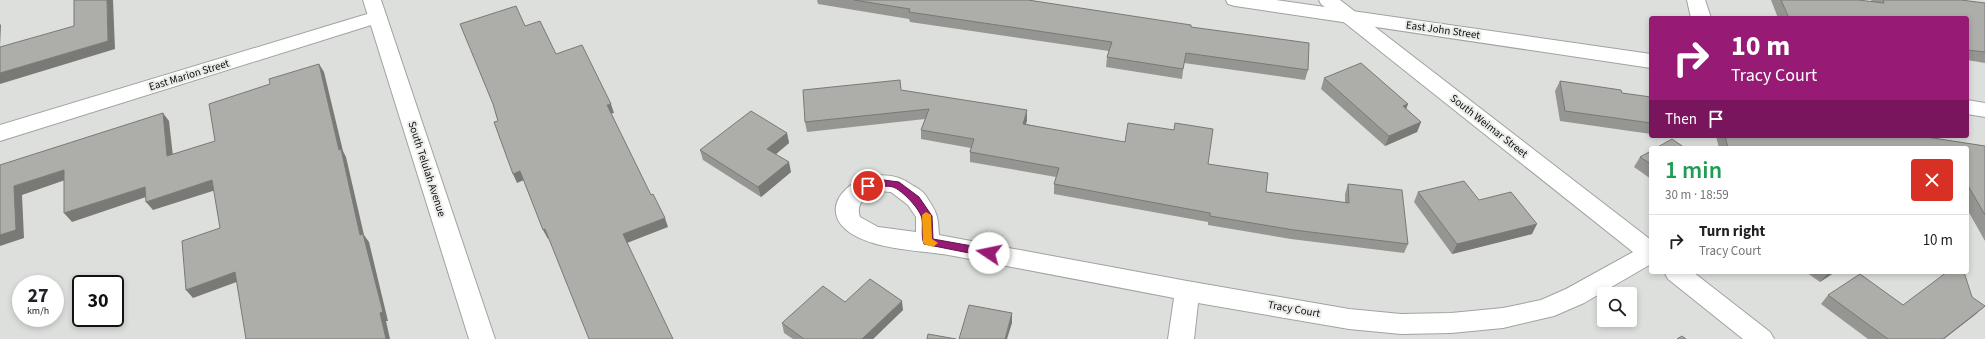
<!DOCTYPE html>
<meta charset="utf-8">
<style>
:root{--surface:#fff;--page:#f2f2f2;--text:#202124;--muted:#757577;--line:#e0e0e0}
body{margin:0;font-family:"Source Sans 3",sans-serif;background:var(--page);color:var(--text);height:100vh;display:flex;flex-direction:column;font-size:15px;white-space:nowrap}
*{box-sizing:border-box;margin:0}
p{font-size:13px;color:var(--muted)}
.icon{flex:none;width:22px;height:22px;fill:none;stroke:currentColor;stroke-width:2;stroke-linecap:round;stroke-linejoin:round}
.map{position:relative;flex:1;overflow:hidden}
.drawer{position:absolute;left:1649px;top:146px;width:320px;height:128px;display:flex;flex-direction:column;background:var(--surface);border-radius:4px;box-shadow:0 2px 6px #0003}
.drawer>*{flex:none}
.top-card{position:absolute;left:1649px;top:16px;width:320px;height:122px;border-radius:4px;box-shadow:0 2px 6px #0003;background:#971b74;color:#fff;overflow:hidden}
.buttons{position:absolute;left:1597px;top:287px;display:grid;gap:8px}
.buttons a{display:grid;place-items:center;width:40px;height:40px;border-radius:4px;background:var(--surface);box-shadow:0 2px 6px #0003;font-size:20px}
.speed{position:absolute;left:12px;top:275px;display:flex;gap:8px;font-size:20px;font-weight:700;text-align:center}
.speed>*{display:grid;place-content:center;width:52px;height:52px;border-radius:50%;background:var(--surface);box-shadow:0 2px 6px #0003;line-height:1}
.speed small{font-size:10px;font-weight:400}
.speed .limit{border:2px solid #111;border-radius:6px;background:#fff;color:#111}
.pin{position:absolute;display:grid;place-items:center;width:34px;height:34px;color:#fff;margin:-17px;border:2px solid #fff;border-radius:50%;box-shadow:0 1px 4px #0007}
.me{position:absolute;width:44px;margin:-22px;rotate:281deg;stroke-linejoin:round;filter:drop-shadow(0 0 3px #0008)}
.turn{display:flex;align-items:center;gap:14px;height:84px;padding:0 16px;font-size:18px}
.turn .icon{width:52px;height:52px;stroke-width:2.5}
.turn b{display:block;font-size:28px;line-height:34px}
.then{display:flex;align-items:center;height:38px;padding:0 16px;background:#0003;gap:8px;font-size:15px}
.round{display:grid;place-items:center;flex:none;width:42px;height:42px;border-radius:4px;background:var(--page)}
.head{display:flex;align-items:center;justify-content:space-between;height:68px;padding:0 16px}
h1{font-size:24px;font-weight:600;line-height:30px;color:#1e9e55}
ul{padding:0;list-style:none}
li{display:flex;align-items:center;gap:12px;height:52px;padding:0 16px;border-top:1px solid var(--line)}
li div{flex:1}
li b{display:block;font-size:15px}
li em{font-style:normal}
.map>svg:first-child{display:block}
</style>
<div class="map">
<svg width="1985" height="339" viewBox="0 0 1985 339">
<rect width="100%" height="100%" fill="#dddfdc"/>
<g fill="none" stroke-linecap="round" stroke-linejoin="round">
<g stroke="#a0a3a0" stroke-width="2">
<path id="street" d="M1319,0H1340L1651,240V264L1584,303L1554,316L1503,328L1451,333L1401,334L1349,329L1198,303L1194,339H1168L1174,298C1101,284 1027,270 954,256C927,251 899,251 873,243C790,218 865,150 912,185C917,188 923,191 926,196C937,213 938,215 939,235L1187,281L1349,309L1401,314L1451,313L1503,308L1541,300L1566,289L1633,252L1321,4ZM878,191L891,192L908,205L916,217V232L878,227L860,217C855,203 866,196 878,191Z
M1687,0H1705L1711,18H1691Z
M377,11L384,13L387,17L384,21L0,141V125Z
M1664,272H1693L1770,332L1774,339H1743L1668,279Z"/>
</g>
<g stroke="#a0a3a0" stroke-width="2">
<path id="secondary" d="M363,0H381L495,339H469Z
M1226,0H1276L1651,54V68L1235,6L1228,4Z
M1967,100L1985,103V117L1967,114Z"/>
</g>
<use href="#street" fill="#fff" fill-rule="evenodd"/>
<use href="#secondary" fill="#fff" fill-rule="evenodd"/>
</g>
<path fill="#959591" d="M817,0H1028L1191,27L1308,70L1305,80L1184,63L1182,79L1106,67L1107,57L1109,51L910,22L909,19L818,4Z
M1771,0H1858L1872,2L1871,0H1961L1985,3V63L1967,60V18H1778Z
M1324,78L1408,104L1406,109L1421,122L1417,132L1385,146L1321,89Z
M1560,81L1622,93L1651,98V134L1560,121L1555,91Z
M901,90L1027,120L1026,124L1208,164L1266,192L1345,203V194L1348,184L1408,244L1404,253L1291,239L1208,225V222L1054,194V184L1056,177L970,162V152L971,148L921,139V130L925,119L807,132L805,122Z
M787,133L789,143L776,154L791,172L761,197L703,160L700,150Z
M1716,136H1920L1985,146V241L1967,209V148H1719Z
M1651,151V179L1634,167L1640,157Z
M1418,192L1479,200L1532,234L1452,254L1414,202Z
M1806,272H1835L1820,282Z
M1828,295L1903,305L1976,314L1944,339H1868L1821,304Z
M845,302L903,310L873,339H793L784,333L782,323Z"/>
<path fill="#797976" d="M107,0H113L115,49L0,84V73L108,41Z
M0,24L1,25L0,47Z
M319,64L324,72L343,151L346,157L364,235L369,242L388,321H386L390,339H386L339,150Z
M611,104L614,113L610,114L607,105Z
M1408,104L1404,114L1403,106Z
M1027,110V120L1023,134V124Z
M163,113L169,121L174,165L167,156Z
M1421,122L1417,132L1385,146L1389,136Z
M787,133L789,143L770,159L767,149Z
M789,162L791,172L761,197L758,187Z
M64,170L71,178L22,195L24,238L0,246V235L14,186Z
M520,171L524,180L517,183L513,174Z
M212,180L219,189L153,210L146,202Z
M145,187L152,195L72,222L64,213Z
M665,218L668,227L627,243L623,234Z
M1537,224L1532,234L1452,254L1457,244Z
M545,229L549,238L548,239L543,230Z
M235,272L242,280L193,298L186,290Z
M1829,272H1835L1820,282Z
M902,301L903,310L873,339H862Z
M1985,306L1976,314L1944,339H1943Z
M1012,313V323L1007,339H1005Z"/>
<path fill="#adada9" stroke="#797976" d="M74,0H107L108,41L0,73V47L74,26Z
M854,0H1028L1191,25V27L1309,43L1308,70L1186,53L1183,69L1107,57L1112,42L909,12L910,9Z
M1781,0H1858L1884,3L1883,0H1961L1985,3V52L1967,50V18H1789Z
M516,6L525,26L540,21L556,54L582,45L611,104L607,105L651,195L653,194L665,218L623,234L673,339H589L545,229L543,230L520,171L513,174L494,122L498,121L493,104L460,24Z
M1361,63L1408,104L1403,106L1421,122L1389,136L1324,78Z
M319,64L339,150L341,149L360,235L363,234L383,312L380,313L386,339H246L235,272L186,290L182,241L220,228L212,180L146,202L145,187L64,213V170L14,186L16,230L0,235V165L163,113L167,156L215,141L209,104L270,84L269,79Z
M900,80L901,90L1027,110L1023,124L1125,142L1128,123L1174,130L1175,123L1213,129L1208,164L1268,173L1266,192L1349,203L1348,184L1402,190L1408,244L1294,230L1210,216V213L1054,184L1059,168L970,152L974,139L921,130L929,109L805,122L803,90Z
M1560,81L1621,90L1622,93L1651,97V123L1565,111Z
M751,111L787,133L767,149L789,162L758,187L700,150Z
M1725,136H1920L1985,146V215L1967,184V148H1728Z
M1672,139L1685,148H1656Z
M1651,151V164L1640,157Z
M1464,181L1479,200L1511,192L1537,224L1457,244L1418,192Z
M1947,272H1964L1972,297L1985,306L1943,339H1888L1828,295L1860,274L1903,305Z
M870,279L902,301L862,339H804L782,323L823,286L845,302Z
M969,305L1012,313L1005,339H959Z
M928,334L956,339H927Z
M1682,336L1686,339H1677Z"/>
<path fill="#971b74" stroke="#62124b" d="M876,179L899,182L919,197L932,216L933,239L989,249L992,251L994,253L992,256L989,257L924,244C921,237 923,227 922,219C921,210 902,190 893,187C883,184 871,190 865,188V184Z"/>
<path fill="#f59e0b" d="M926,212L931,215L932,239L938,243L933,247L924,244L923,242L922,215Z"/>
<g text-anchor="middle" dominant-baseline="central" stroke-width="4" stroke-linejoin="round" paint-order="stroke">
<g font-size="11" fill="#0b0c0b" stroke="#eaece9">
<text transform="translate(1443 30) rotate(8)">East John Street</text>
<text transform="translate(189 75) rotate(-17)">East Marion Street</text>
<text transform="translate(1489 126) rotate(38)">South Weimar Street</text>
<text transform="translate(427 169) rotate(72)">South Telulah Avenue</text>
<text transform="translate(1294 309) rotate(10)">Tracy Court</text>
</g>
</g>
</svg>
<div class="buttons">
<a><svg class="icon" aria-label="search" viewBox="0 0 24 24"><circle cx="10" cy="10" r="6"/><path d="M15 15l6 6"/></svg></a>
</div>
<div class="speed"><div>27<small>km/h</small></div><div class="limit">30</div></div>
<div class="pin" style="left:868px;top:186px;background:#d93025"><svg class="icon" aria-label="arrive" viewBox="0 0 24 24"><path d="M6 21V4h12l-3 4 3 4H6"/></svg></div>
<svg class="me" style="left:989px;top:253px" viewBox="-20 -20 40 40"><circle r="19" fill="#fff"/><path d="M0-13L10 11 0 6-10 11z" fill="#971b74"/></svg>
<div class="top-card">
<div class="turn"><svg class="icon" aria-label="right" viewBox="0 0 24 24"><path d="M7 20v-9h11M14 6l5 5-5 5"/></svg><div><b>10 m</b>Tracy Court</div></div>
<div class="then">Then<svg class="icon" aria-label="arrive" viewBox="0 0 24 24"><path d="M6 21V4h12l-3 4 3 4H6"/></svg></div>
</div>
<section class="drawer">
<div class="head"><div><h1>1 min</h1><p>30 m · 18:59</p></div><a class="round" style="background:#d93025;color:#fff"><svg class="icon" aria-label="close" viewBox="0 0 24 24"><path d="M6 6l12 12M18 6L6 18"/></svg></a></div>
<ul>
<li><svg class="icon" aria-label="right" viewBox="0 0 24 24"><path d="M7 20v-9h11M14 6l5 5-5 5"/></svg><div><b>Turn right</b><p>Tracy Court</p></div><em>10 m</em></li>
</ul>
</section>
</div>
